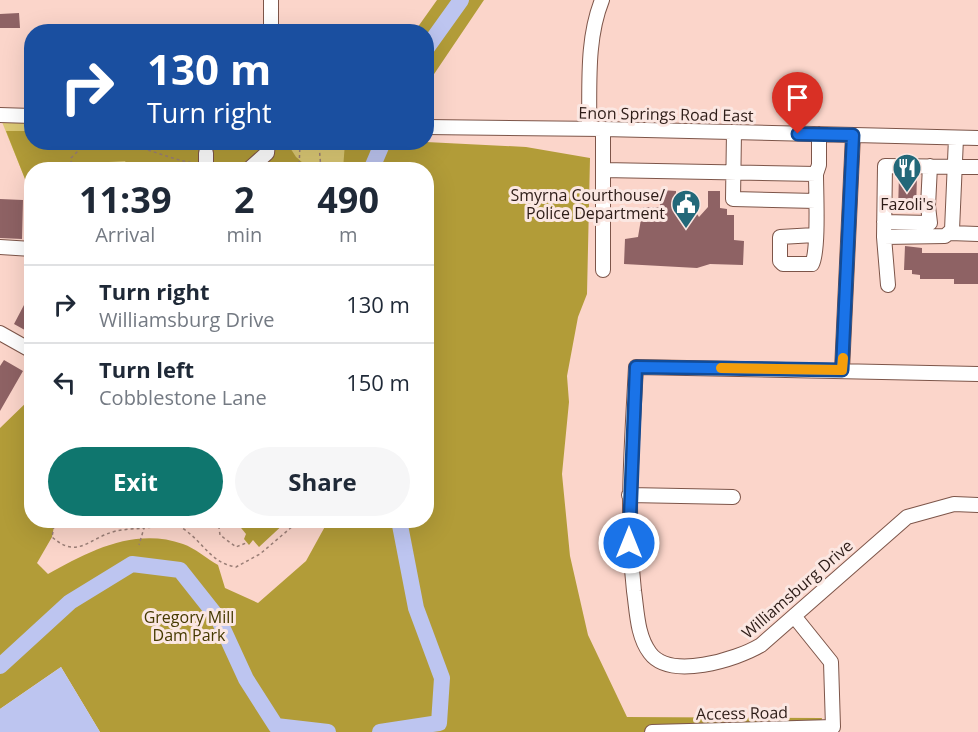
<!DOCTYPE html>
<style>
:root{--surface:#fff;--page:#f6f6f7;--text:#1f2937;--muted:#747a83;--line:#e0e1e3;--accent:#0f766e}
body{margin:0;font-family:"Open Sans",sans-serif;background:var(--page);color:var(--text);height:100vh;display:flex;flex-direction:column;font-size:22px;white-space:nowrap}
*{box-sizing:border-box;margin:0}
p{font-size:20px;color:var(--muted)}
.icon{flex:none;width:33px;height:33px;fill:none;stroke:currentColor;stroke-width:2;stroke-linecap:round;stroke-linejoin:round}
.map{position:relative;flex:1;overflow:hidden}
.panel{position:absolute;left:24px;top:162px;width:410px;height:366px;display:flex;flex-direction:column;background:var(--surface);border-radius:24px;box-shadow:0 6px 24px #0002}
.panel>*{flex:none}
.top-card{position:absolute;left:24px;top:24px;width:410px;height:126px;border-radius:24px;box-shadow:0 6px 24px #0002;background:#1a4fa0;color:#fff;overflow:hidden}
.pin{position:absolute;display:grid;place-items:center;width:51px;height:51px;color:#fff;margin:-62px -26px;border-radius:50% 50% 50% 0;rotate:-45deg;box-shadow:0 0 6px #0007}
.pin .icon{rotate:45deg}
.me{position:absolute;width:66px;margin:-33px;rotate:0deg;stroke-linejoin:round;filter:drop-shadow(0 0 4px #0008)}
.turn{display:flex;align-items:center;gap:21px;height:126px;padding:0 24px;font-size:27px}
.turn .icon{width:78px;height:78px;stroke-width:2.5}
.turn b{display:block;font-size:42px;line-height:51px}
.eta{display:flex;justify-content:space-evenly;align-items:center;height:102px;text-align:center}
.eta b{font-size:36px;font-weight:700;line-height:42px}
.action{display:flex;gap:12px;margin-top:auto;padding:12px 24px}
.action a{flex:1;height:69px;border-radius:36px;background:var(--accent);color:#fff;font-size:24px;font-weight:700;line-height:69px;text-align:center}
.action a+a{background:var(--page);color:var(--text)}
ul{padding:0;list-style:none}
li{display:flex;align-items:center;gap:18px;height:78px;padding:0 24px;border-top:2px solid var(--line)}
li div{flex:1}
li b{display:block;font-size:22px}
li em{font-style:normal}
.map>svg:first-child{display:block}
</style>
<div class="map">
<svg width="978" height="732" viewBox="0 0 978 732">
<rect width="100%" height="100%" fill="#fbd5ca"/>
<path fill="#dcc975" d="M31,116L32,142L355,143L357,169L32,170L31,194L0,117Z"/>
<path fill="#b29c38" d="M437,0H484L426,86V32L415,31Z
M6,131H31L32,142L287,143L296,157L310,169L152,170L144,166L138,169H130L125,161L109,162L108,169L32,170L31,194Z
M426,142L526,147L590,158L587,294L578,317L567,376L569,402L562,474L570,556L588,635L627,717L822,718L819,732H100L61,667L0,709V428L31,398L32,520L55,521L52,537L37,563L48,574C89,551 135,527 183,544C195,548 207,559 218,565L225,588L258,603L306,561L328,521L426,520V170L343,169L345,143Z
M239,520H287V521L259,547L253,540L249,545L244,539L246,534L237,523Z"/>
<path fill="#bdc5f0" d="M61,667L100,732H0V709Z"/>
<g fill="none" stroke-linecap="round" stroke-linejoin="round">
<path stroke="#bdc5f0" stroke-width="16" d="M426,49L461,0
M371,170L383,142
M0,666L70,602L132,564L180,570L218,618L246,679L276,726L328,732
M380,732L439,723L442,678L416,608L399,520"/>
</g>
<path fill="#8e6264" d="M19,13L20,28H0V14Z
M899,175H917L916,211H898Z
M661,190L676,191V207L693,208L699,217L708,207V191H720V208L727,209V215H734V240L744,241L743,265L710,264L697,268L624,264L625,239L638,237L643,207H660Z
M0,199L23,200L22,239L0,238Z
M905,246L922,248V253H978V284H954V279H920V275L912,274V270H904Z
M24,305L32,309V334L14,324Z
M4,360L23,371L0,411V366Z"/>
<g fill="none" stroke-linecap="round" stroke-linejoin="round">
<g stroke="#7d5549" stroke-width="16">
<path id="minor" d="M271,32V0
M0,115L32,116
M426,127L603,129L978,138
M589,128C590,86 586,40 602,0
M734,132L733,199L816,201
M206,170V153
M248,170L267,153L268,142
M603,170L816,174L819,165V134
M884,222L930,223L928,206L930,166
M950,233L978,234
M815,235L780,237V261L783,264H812C819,250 816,193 816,174
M884,237L885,166L978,167
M0,247L32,249
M603,270V129
M888,285L884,237L945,236L952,230L956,138
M0,333L32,351
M842,370L853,135
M978,374L636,367C632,442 626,516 634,591C637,611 637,636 650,653C670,680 736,660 761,645L907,517L954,504L978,505
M629,495L733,497
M652,732L833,727L831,662L794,616"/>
</g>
<path stroke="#9b7f77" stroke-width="1.5" stroke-dasharray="3 3" stroke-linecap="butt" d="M113,142C142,145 165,158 193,163
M280,142L319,144L321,170
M72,170L71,158L83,146L96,142
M299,170L300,143
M55,520L52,537C78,560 88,538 116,531C125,529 135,529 144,528L139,545
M145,520L144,528C156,527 172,522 182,528C203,541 210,563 236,567L260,554L300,520
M218,520L220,535L236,547L246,543"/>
<use href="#minor" stroke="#fff" stroke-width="14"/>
</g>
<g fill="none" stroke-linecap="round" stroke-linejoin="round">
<g stroke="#114b97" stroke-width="15">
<path id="route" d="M629,543L636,367L842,370L853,135L798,134"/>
</g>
<use href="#route" stroke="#1a73e8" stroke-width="10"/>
<path stroke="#f59e0b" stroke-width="10" d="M721,368L842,370L843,358"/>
</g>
<defs>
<g id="restaurant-pin" transform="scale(1.5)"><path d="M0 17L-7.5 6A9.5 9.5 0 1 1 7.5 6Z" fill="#236879" stroke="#fbe7e2"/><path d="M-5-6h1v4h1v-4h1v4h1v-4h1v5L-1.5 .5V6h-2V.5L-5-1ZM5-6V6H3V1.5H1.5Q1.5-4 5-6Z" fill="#fff"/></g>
<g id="civic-pin" transform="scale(1.5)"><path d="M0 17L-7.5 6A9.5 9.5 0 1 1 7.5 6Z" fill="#236879" stroke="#fbe7e2"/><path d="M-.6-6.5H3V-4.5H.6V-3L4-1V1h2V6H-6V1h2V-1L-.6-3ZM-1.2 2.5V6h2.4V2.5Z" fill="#fff"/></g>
</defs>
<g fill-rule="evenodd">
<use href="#restaurant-pin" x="907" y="168"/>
<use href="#civic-pin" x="686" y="204"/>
</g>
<g text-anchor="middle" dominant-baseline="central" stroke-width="6" stroke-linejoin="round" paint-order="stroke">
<g font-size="16" fill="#2d1c17" stroke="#fbe7e2">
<text transform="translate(666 114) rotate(1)">Enon Springs Road East</text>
<text transform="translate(797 589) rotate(-41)">Williamsburg Drive</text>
<text transform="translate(742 713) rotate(-1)">Access Road</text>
</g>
<g font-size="16" fill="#2d1c17" stroke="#fbe7e2" text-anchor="end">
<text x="665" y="195">Smyrna Courthouse/<tspan x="665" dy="18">Police Department</tspan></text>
<text x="907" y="204" text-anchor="middle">Fazoli's</text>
</g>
<g font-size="16" fill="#463a00" stroke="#fbe7e2">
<text x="189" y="617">Gregory Mill<tspan x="189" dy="18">Dam Park</tspan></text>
</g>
</g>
</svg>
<div class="pin" style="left:798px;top:134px;background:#d93025"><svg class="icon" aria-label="arrive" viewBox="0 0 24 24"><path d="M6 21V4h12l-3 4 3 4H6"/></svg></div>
<svg class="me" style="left:629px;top:543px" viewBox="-20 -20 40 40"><circle r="17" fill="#1a73e8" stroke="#fff" stroke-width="3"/><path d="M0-11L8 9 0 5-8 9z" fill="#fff"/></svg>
<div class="top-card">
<div class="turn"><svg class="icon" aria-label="right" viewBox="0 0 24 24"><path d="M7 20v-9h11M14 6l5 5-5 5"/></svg><div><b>130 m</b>Turn right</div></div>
</div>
<section class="panel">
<div class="eta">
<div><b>11:39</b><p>Arrival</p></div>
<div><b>2</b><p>min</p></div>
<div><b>490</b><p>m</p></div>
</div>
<ul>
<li><svg class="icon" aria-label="right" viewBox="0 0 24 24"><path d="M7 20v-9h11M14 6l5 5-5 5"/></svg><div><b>Turn right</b><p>Williamsburg Drive</p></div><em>130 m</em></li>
<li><svg class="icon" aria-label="left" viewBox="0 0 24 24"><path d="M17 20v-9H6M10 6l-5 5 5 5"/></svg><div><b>Turn left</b><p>Cobblestone Lane</p></div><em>150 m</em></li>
</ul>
<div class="action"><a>Exit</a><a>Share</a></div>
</section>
</div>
